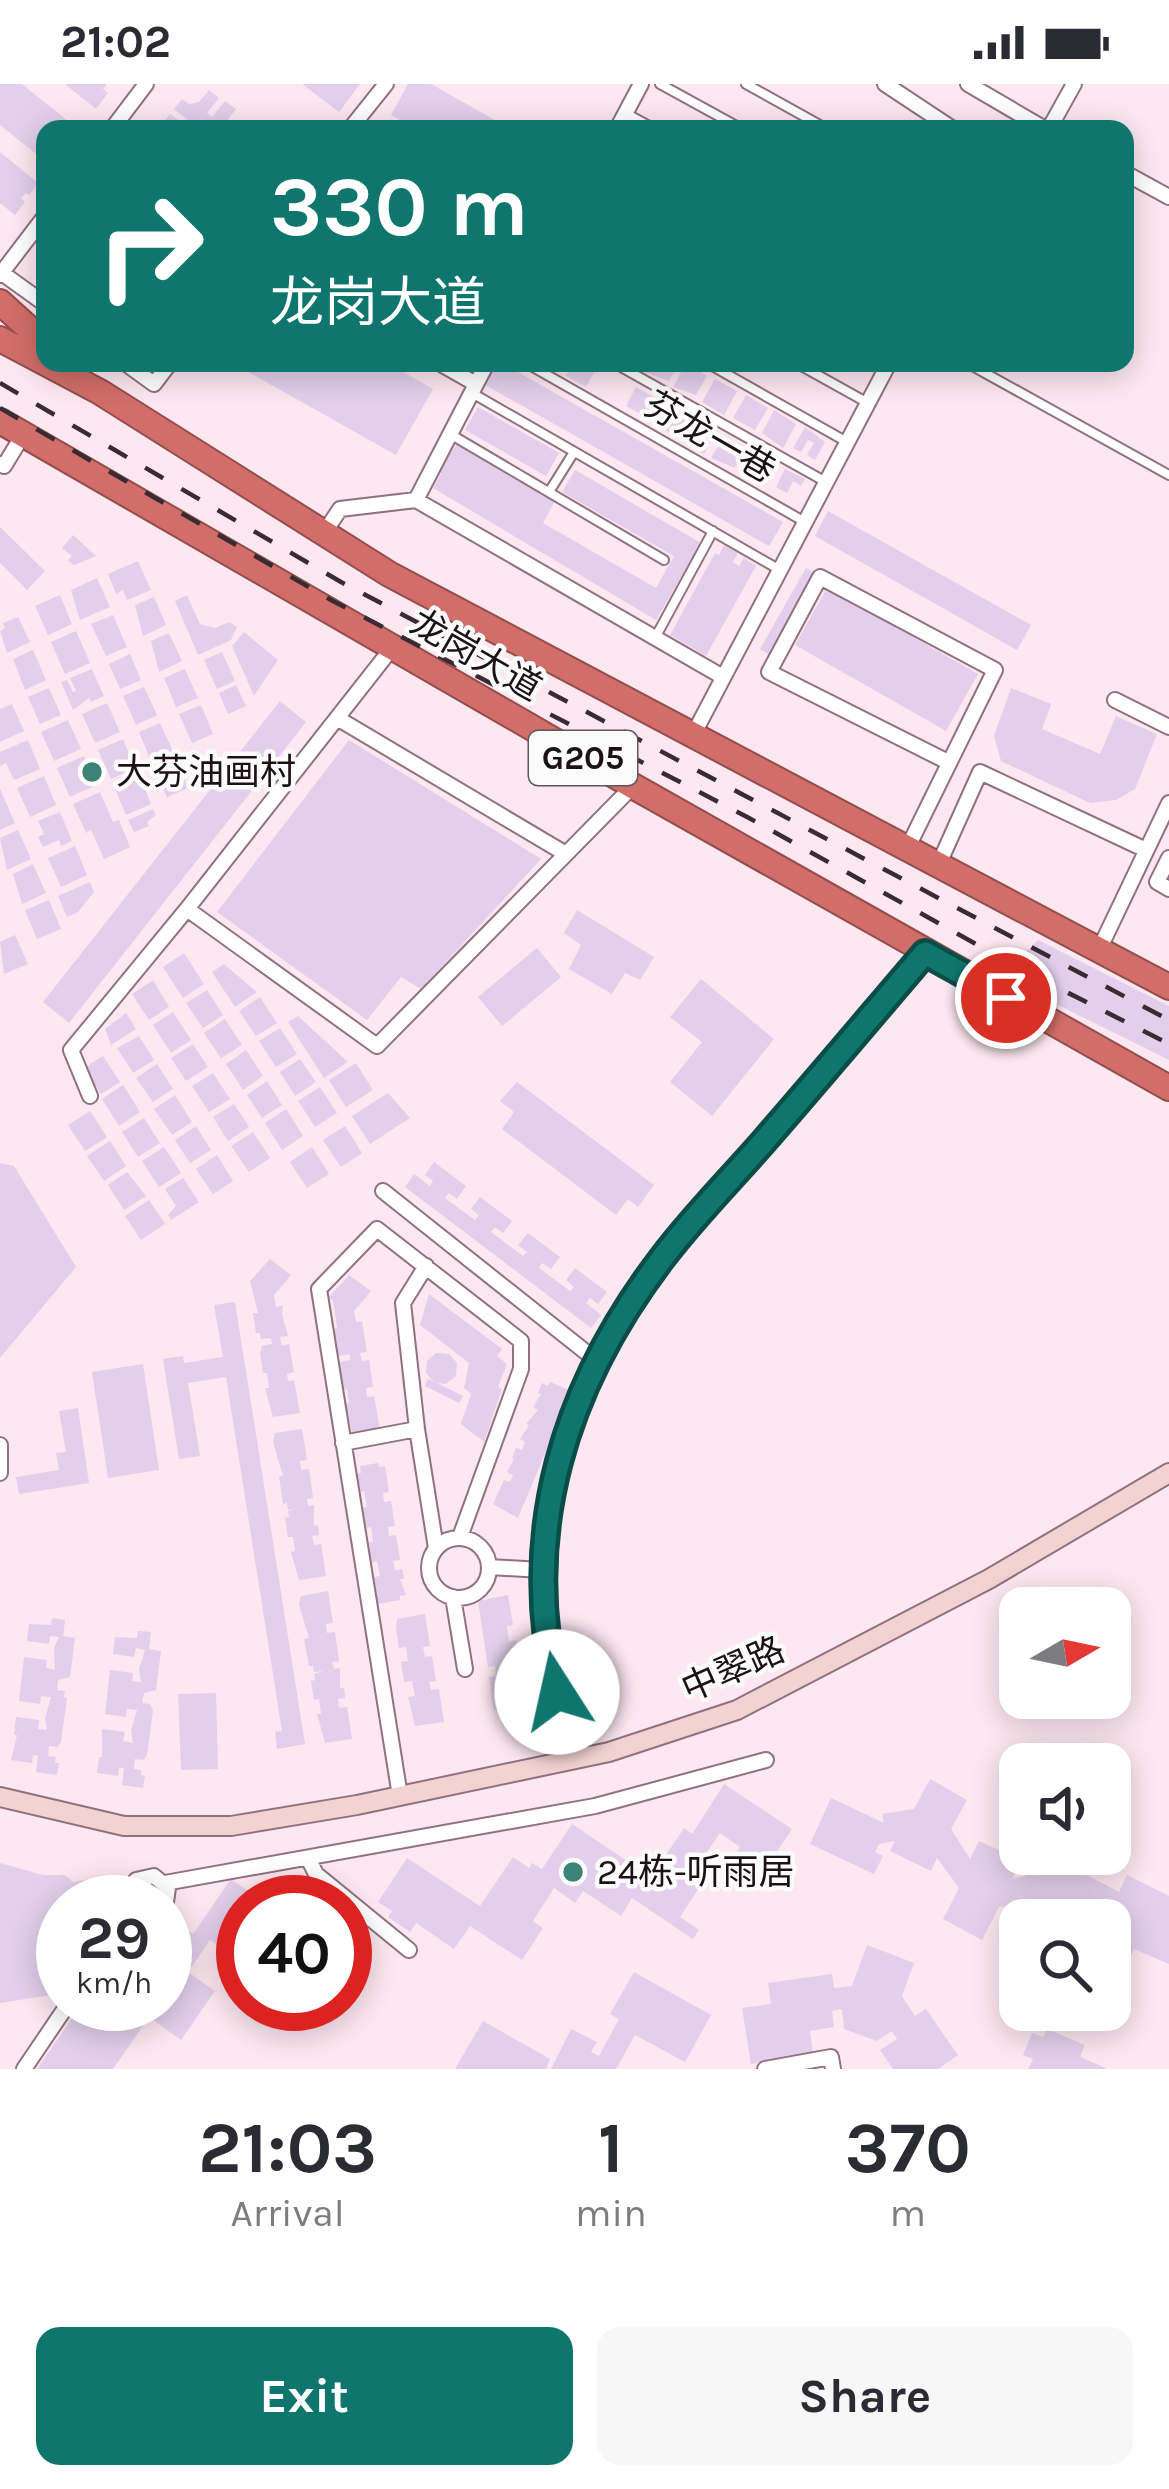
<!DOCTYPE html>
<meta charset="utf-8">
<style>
:root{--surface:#fff;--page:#f7f7f7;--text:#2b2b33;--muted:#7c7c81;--accent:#0f766e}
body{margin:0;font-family:Karla,"Noto Sans SC",sans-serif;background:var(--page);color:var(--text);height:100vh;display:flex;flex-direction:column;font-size:45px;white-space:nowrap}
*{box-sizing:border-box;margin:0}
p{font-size:39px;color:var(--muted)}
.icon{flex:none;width:66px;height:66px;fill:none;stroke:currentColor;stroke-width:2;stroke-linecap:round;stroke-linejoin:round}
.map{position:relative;height:1985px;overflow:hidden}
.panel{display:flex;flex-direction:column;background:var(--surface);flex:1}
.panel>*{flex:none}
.hud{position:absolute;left:36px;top:36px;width:1098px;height:252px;border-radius:24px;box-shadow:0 6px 30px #0003;background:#0f766e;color:#fff;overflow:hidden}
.needle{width:78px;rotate:81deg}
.buttons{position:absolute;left:999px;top:1503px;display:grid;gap:24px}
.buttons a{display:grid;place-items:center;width:132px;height:132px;border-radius:24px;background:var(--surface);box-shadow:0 6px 30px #0003;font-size:60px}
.speed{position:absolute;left:36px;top:1791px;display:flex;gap:24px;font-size:60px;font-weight:700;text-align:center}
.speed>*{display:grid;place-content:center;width:156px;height:156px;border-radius:50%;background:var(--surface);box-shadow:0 6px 30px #0003;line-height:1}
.speed small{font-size:30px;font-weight:400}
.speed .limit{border:18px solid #d22;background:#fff;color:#111}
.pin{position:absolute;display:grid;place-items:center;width:102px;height:102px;color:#fff;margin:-51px;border:6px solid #fff;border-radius:50%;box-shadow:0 3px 12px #0007}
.me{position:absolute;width:132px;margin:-66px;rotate:350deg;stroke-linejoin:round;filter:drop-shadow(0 0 9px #0008)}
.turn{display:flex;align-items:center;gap:42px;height:252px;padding:0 36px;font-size:54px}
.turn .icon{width:156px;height:156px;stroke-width:2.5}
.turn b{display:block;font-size:84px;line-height:102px}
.eta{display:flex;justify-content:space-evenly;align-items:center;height:204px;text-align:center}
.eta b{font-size:72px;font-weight:700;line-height:84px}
.action{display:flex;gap:24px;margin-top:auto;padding:24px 36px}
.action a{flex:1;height:138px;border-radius:24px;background:var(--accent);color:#fff;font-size:48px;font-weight:700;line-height:138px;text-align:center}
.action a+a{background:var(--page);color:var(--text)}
.status{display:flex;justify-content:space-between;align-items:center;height:84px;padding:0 60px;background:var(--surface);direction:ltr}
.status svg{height:33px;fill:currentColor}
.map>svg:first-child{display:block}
</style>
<div class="status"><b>21:02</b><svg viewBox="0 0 49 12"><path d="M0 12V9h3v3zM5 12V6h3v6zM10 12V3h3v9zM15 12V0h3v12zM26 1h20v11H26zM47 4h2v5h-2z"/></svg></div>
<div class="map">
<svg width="1169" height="1985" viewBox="0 0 1169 1985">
<rect width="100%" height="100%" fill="#fde7f0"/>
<path fill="#e3cfeb" d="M0,0H22L78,45H45V77L0,41Z
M65,0H107L103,5L108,9L96,25Z
M302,0H360L339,28Z
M408,0H431L511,45H416L391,31Z
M209,6L219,14L207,29L212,33L225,17L236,25L226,38L228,45H167L162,40L170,30L186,42L190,38L174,25L182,15L189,20L199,18Z
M0,68L38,99L29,111L26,109L21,114L25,118L15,131L0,119Z
M232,279H388L433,305L396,371Z
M493,279H502L783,438L769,462L482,299Z
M573,279L598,281L586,303L566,292Z
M649,279H679L669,297L644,288Z
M686,279L707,292L696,311L673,303Z
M715,295L737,307L724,331L702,318Z
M636,303L659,316L649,335L626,322Z
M746,311L768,324L755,346L733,334Z
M665,318L688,331L677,351L652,341Z
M478,323L559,369L546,392L465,346Z
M774,326L796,340L783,364L762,349Z
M695,335L717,347L704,370L682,357Z
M805,343L825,358L815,376L807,371L814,359L808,356L801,368L793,364Z
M724,352L746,364L735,384L711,374Z
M457,360L555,417L543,439L656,504L674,472L562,408L575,386L701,459L656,536L433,404L441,389L437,387Z
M755,369L777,380L766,400L742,391Z
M785,385L805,395L801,402L793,397L787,409L776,403Z
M828,427L1031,541L1017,566L815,452Z
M0,443L45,487L27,506L0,479Z
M73,451L96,472L74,481L68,476L72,472L62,464Z
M724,461L738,469L733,478L739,482L744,474L756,482L706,572L670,551L715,469L719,471Z
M138,477L151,506L127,516L123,506L116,510L108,490Z
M806,484L816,490L770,571L760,565Z
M97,494L110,523L80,536L71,506Z
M827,504L978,590L946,647L795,561Z
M60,511L72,540L48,551L35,522Z
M187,511L200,540L215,544L229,538L237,543L231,556L198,571L175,517Z
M154,513L166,541L143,552L135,521Z
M113,531L127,563L106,572L91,540Z
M18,533L30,558L7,569L0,547L5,544L3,539Z
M76,547L90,579L65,590L51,558Z
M244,548L278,576L254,612L232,562Z
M169,549L182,577L159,588L151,557Z
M33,566L46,596L25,606L13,575Z
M222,568L235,597L217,605L204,576Z
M130,570L141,596L120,605L109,580Z
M92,585L104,612L91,618L89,614L73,626L61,598L67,596L73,608L76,607L70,594Z
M185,585L198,614L176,623L164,594Z
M236,601L246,622L228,630L219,609Z
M144,603L157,631L136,641L123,612Z
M49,604L61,631L40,640L28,613Z
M1011,604L1051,620L1042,645L1100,670L1116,632L1157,650L1135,705L1116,716L1090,719L1001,677L994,652Z
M280,617L306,638L69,939L43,918Z
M107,619L120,648L95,659L82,630Z
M12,620L24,647L0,658V625Z
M201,621L213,650L192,659L179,630Z
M68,636L81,665L54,677L41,648Z
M160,639L173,667L151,677L139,648Z
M123,655L135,684L111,695L98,666Z
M28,656L40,685L14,696L6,679L0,682V668Z
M349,656L541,775L421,905L401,893L367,936L217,828Z
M84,672L96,701L70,713L57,684Z
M176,675L188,704L167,713L154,684Z
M139,691L151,720L126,731L114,702Z
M44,692L56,721L30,733L17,704Z
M0,705L15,739L0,746Z
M100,708L113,738L119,736L130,763L104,775L91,746L86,749L73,720Z
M153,725L156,731L147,738L149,742L134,748L128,736Z
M60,728L72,757L61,762L59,756L43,763L38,753L44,750L38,737Z
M18,746L31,775L7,786L0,754Z
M75,762L87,791L61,803L48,774Z
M33,780L46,809L22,820L13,790Z
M90,798L94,808L78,828L67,833L58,812Z
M49,816L61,845L37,855L25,826Z
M577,826L654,873L640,896L625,889L612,910L569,885L581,861L564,849Z
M15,851L28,880L4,890L0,858Z
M1038,856L1169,922V976L1016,900L1019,875Z
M537,864L561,893L502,942L478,913Z
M184,869L204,900L183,914L163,883Z
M224,880L257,908L235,923L212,888Z
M701,895L774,955L712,1032L670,998L702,958L670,933Z
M153,896L169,923L149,936L132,910Z
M207,906L223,931L203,944L186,919Z
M260,913L277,939L256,952L239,927Z
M173,928L191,956L171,969L153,941Z
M126,929L136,945L111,961L105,945Z
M298,932L348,978L324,994L288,938Z
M225,935L242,961L221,974L204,949Z
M280,944L297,970L276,983L259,957Z
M139,952L154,976L133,989L117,964Z
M193,960L208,983L186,997L171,974Z
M246,966L263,992L243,1006L226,980Z
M103,972L120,998L101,1010L84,984Z
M300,975L316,998L295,1012L280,988Z
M356,979L373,1006L346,1023L329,996Z
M157,980L173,1005L153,1018L136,994Z
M213,989L230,1015L209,1028L192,1002Z
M267,997L282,1021L262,1034L247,1011Z
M517,998L654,1101L638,1123L628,1115L616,1131L502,1045L514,1028L500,1017Z
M123,1001L140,1028L119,1042L102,1015Z
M320,1003L337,1029L315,1043L298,1017Z
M388,1009L410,1034L370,1060L352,1032Z
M175,1011L192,1038L172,1051L154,1025Z
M234,1020L249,1043L228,1057L213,1033Z
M286,1025L303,1052L282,1066L265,1039Z
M90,1027L107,1053L85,1067L68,1041Z
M144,1034L160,1059L138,1073L122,1048Z
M196,1042L211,1066L190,1079L175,1056Z
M345,1042L362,1069L341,1083L323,1056Z
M253,1048L270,1074L249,1088L231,1062Z
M110,1057L126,1082L104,1097L87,1072Z
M164,1063L181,1089L159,1103L142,1077Z
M312,1063L329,1090L307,1104L290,1078Z
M217,1071L233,1097L213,1110L196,1085Z
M434,1078L466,1102L457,1115L449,1109L445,1114L475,1136L479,1131L471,1125L480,1113L512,1137L503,1149L495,1143L491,1148L523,1172L527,1168L518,1161L528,1149L560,1173L551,1185L542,1179L539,1184L570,1207L574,1203L566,1196L575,1184L607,1208L598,1220L590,1214L586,1219L601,1231L591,1244L405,1103L414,1090L430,1102L433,1097L425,1091Z
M0,1079L14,1082L76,1183L0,1274Z
M127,1088L146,1112L124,1126L108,1101Z
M183,1094L199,1118L171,1136L168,1131L176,1122L165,1105Z
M149,1116L165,1140L141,1156L125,1132Z
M270,1175L291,1191L274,1211L276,1223L283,1221L282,1231L288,1252L280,1253L282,1262L289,1260L294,1288L287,1290L288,1297L294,1296L300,1329L273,1333L265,1304H269L267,1289H263L260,1269L262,1262L272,1260L271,1254L261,1255L260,1249H256L253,1229H258L250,1197Z
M349,1191L371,1207L354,1227L356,1238L362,1237L367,1268L360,1269L362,1277L369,1276L373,1303L366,1304L367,1313L374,1312L380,1345L352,1349L345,1320L349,1319L347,1305L342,1306L339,1286L340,1278L350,1276V1270L339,1272L335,1266L332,1245L337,1244L333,1217L329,1213Z
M429,1210L502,1265L497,1272L507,1280L498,1303L502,1305L484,1358L461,1340L471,1310L464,1304L469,1279L420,1241Z
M235,1218L305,1660L277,1665L275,1648L282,1647L226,1293L188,1299L200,1372L179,1375L163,1275L183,1272L184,1279L223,1273L214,1221Z
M436,1269L449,1270L457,1279L456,1292L446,1300L437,1299L463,1312L459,1319L425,1302L428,1295L433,1297L426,1289L427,1277Z
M143,1280L159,1386L108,1394L92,1288Z
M550,1298L569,1306L568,1315L518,1434L493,1420L504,1396L510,1398L513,1391L507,1388L514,1375L512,1374L516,1364L522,1366L525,1358L520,1355L529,1341L526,1340L538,1326L533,1323L541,1310L538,1309L542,1299L548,1302Z
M78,1324L89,1399L19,1410L16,1393L59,1386L56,1369L66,1368L59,1327Z
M302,1345L307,1376L300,1377L301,1386L309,1385L313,1414L307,1415L308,1422L314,1421V1442L318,1441L319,1451L312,1452L314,1461L321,1460L326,1492L299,1496L291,1468L295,1467L293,1453H288L285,1434L289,1433L288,1427L298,1424L288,1426L287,1419L283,1420L279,1392H283L273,1358L275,1349Z
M378,1379L379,1383L385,1382L389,1408L383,1409L384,1418L391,1417L395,1442L388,1443L389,1452L396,1451L400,1476L393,1477L395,1486L402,1485L404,1495H400L406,1511L400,1512V1516L378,1520L374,1493L380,1492L377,1477L371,1479L367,1458H373L371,1443L365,1444L361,1424L367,1423L364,1407L357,1408L355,1390L361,1389L360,1382Z
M328,1507L333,1539L326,1540L327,1549L335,1548L339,1577L332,1578L334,1585L340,1584V1604H344L345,1614L338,1615L339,1624L347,1623L352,1655L325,1659L317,1630H321L319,1615L314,1616L311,1597L315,1596L314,1590L323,1587L314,1588L313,1582H309L304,1555L309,1554L299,1521L301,1512Z
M508,1511L513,1541L507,1542L509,1557L516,1556L519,1576L512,1577L515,1592L521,1591L526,1620L494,1626L489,1593L496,1592L495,1582L488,1583L478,1517Z
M425,1530L430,1562L423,1563L425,1573L432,1572L436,1597L429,1598L431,1606L439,1605L444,1638L415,1642L408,1613L415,1612L412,1597L404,1598L401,1578L408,1577L406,1563L399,1564L396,1544L397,1535Z
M52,1534L65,1536L63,1552L75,1554L70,1593L58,1596L57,1606L65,1607L64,1613L67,1614L61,1658L57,1663L49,1662L48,1672L56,1673L55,1679H59L57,1691L36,1688L38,1672L33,1671L32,1679L11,1676L17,1651H14L16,1633L39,1636L38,1645L47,1646L45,1634L51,1613L41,1612L40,1620L19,1617L24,1573L47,1576L46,1584L55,1586L54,1564L59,1553L50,1552L49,1560L27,1557L29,1540L51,1541Z
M138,1547L151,1548L149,1565L161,1567L156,1606L144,1609L142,1619L150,1620L153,1626L147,1671L143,1676L135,1675L134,1685L141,1686V1691L145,1692L143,1704L122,1701L124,1684H119L118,1692L97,1689L99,1673H102V1645L125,1648L123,1657L133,1659L131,1646L137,1626L127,1625L126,1633L105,1630L110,1586L133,1589L132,1597L141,1598L139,1585L145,1566L136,1564L134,1573L113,1570L115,1553L137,1554Z
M216,1609L218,1685L181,1686L178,1610Z
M930,1695L967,1716L951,1745L970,1775L979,1757L1021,1776L1012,1795L1025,1792L1036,1770H1047L1119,1808L1127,1791L1169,1812V1880L1134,1865L1128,1879L1110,1871V1836H1066L1045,1827L1020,1831L1018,1821L999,1823L982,1856L943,1835L959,1804L937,1774L931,1787L890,1767L895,1757L879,1760L875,1768L883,1772L874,1790L810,1760L831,1714L884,1739L882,1730L914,1725Z
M724,1700L792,1745L761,1792L733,1774L740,1763L720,1749L707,1768L718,1775L680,1833L699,1846L693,1855L632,1814L621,1832L583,1807L575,1819L554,1804L533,1837L543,1844L522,1876L470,1842L454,1865L416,1839L410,1848L388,1833L392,1827L378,1818L407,1774L480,1822L513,1773L529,1784L532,1779L542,1785L572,1740L648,1791L640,1803L643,1805L684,1744L692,1750Z
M0,1779L43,1791H65L73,1798L89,1795L91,1800L99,1798L102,1818H63V1902L58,1910L0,1919Z
M231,1795L264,1818H243V1850L230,1869L210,1856L188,1888L215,1907L181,1956L149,1933L113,1985H37L82,1920H165V1837L168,1833L193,1850Z
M345,1827L360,1838L345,1860Z
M867,1861L914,1879L902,1912L915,1932L926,1925L958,1971L938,1985H893L880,1966L897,1955L892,1947L877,1957L844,1945L842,1925L832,1927L834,1943L810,1947L813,1971L751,1980L742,1924L771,1920L768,1899L832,1890L834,1904L852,1902Z
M634,1888L711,1931L685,1978L635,1951L616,1985H551L571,1945L597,1958L591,1968L599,1972L619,1935L610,1930Z
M483,1937L550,1975L546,1985H455Z
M1047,1945L1085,1961L1080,1973L1108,1985H1028L1033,1975L1023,1971L1032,1949L1043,1953Z"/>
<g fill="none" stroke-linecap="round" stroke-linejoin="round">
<g stroke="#90717f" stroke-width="12">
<path id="lane" d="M660,0L742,45
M746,0L827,45
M627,30L655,45
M526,279L805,438
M614,279L826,398
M707,279L847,358
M796,279L868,319
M967,279L1169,391
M472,309L780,486
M450,350L664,476
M549,408L574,368
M655,554L713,447"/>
</g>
<g stroke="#90717f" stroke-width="18">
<path id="street" d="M885,0L953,45
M968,0L1045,45
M112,45L146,0
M350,45L386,0
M617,45L641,0
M1049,45L1074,0
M1125,89L1169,113
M2,189L45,220
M0,191L45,132
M125,279L154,300L170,279
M439,279L476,300
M0,380L4,382L23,351
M416,416L723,593
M324,449L340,425L416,416L487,279
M392,564L187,825L377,962L633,702
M1115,616L1169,643
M337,634L566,770
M692,653L889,279
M906,767L995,586L820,493L769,588L948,678
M1169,774L1157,798L1169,805
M937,784L980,688L1146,766
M1098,868L1169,719
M90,1012L71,966L187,825
M383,1107L597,1277
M426,1182L403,1219L417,1345L436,1464
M343,1359L417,1345
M0,1361V1389
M429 1484a30 30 0 1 1 60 0a30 30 0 1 1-60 0Z
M490,1483L541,1486
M453,1513L465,1585
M400,1712L319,1205L377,1145L521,1257V1285L460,1453
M308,1774L316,1790L409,1866
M165,1799L595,1722L766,1676
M131,1818L130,1807L136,1796L154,1792L168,1804L165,1825
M24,1985L68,1920
M765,1985L831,1973L833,1985"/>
</g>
<g stroke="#90717f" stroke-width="22">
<path id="secondary" d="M574,1675L549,1574L541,1486L553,1386L604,1259L663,1172L925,869
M0,1713L124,1742H231L357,1721L609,1668L737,1626L989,1495L1169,1389"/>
</g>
<g stroke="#924d4c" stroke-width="28">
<path id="highway" d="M0,218L45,259
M0,255L100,308L389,490L1169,903
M0,337L633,702L1169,1004"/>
</g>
<use href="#lane" stroke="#fff" stroke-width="8"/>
<use href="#street" stroke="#fff" stroke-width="14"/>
<use href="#secondary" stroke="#f2d3d2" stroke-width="18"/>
<use href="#highway" stroke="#d26d69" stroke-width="24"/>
<path stroke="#382b31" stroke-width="4.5" stroke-dasharray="21 21" stroke-linecap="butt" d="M0,299L341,498L1169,936
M0,324L331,516L749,734L1021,885L1169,960"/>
</g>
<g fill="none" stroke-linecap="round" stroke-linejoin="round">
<g stroke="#0a4d48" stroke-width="30">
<path id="route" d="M557,1608C518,1449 565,1301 663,1173C694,1132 731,1095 765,1056C819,994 872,931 925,869L1006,914"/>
</g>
<use href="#route" stroke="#0f766e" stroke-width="21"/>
</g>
<g fill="#3d8276" stroke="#fbfbfb" stroke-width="4.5">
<circle cx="92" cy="688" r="12"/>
<circle cx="573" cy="1788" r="12"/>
</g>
<g text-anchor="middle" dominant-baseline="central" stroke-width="9" stroke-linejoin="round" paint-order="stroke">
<rect fill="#fbfbfb" stroke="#5f575b" stroke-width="3" x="529" y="647" width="108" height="54" rx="9"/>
<g font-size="33" font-weight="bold" fill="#1c1116">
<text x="583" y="674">G205</text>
</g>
<g font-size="36" fill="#1c1116" stroke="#fbfbfb">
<text transform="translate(710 353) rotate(30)">芬龙一巷</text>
<text transform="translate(476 571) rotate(30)">龙岗大道</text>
<text transform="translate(733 1585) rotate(-24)">中翠路</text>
</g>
<g font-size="36" fill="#1c1116" stroke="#fbfbfb" text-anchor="start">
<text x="116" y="688">大芬油画村</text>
<text x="597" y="1788">24栋-听雨居</text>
</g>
</g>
</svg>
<div class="buttons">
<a><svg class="needle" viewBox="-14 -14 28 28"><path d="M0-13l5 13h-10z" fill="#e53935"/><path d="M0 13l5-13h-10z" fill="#7c7c81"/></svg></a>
<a><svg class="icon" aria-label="sound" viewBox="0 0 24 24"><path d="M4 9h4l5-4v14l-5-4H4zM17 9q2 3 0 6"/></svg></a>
<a><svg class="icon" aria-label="search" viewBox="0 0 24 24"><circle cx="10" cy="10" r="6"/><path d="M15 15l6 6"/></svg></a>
</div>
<div class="speed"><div>29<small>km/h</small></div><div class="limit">40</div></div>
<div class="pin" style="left:1006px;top:914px;background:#d93025"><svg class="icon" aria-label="arrive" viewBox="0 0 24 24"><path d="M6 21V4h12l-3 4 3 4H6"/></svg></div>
<svg class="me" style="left:557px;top:1608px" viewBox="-20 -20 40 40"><circle r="19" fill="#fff"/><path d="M0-13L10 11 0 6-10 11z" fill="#0f766e"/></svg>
<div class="hud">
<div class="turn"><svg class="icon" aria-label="right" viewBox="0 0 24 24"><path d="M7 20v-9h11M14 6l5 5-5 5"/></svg><div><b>330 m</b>龙岗大道</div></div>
</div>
</div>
<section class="panel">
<div class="eta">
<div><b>21:03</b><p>Arrival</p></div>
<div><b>1</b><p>min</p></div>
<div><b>370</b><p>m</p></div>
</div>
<div class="action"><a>Exit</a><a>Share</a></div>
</section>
